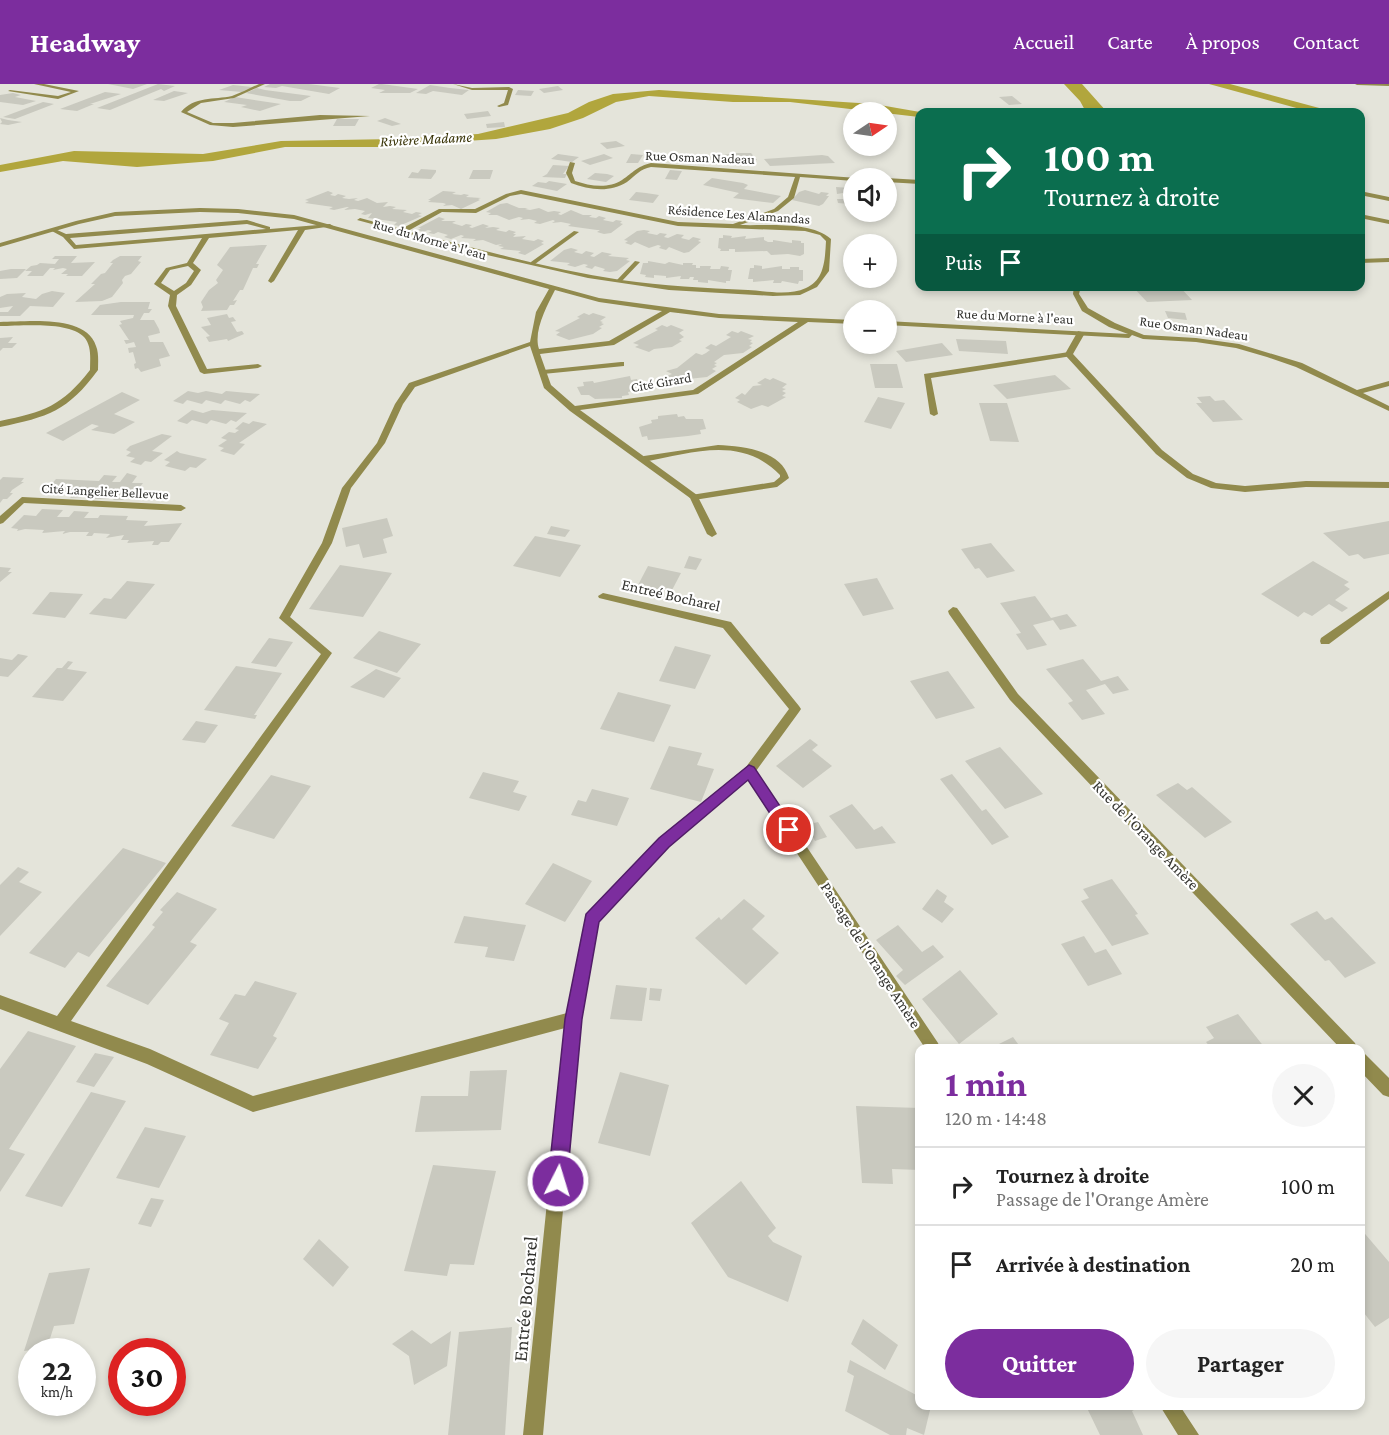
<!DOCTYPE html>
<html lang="fr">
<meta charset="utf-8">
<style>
:root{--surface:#fff;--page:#f6f6f6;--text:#222;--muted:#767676;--line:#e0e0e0;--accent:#7c2d9e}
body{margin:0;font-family:"Crimson Pro",serif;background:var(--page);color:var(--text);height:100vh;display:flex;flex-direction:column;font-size:22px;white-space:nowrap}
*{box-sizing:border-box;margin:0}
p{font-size:20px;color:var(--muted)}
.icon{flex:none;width:33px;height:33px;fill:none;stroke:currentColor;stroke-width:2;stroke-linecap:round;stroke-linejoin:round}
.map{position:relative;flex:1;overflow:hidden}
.panel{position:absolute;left:915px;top:960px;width:450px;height:366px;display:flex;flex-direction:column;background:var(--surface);border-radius:12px;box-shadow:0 3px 9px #0003}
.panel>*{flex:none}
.banner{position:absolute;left:915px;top:24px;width:450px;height:183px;border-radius:12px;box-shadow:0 3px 9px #0003;background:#0b6e4f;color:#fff;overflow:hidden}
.needle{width:39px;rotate:77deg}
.fabs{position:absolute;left:843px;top:18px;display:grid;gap:12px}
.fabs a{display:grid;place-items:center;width:54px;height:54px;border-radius:50%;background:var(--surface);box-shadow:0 3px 9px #0003;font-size:30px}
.speed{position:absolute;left:18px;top:1254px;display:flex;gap:12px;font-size:30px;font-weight:700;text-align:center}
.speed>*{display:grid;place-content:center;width:78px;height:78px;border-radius:50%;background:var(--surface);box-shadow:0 3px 9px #0003;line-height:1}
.speed small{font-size:15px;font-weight:400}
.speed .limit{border:9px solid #d22;background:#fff;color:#111}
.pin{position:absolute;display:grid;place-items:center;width:51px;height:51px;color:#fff;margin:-26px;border:3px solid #fff;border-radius:50%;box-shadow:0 2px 6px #0007}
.me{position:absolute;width:66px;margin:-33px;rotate:5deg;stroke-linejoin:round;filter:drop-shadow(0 0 4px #0008)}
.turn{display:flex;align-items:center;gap:21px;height:126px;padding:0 30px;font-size:27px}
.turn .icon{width:78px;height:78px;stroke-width:2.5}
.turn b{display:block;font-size:42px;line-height:51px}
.then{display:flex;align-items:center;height:57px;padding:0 30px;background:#0003;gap:12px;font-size:22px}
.round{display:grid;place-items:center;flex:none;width:63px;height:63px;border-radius:32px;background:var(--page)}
.headline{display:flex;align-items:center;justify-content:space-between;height:102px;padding:0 30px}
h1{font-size:36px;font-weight:700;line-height:45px;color:var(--accent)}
.action{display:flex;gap:12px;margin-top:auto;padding:12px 30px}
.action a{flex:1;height:69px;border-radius:36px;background:var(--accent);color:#fff;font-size:24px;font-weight:700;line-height:69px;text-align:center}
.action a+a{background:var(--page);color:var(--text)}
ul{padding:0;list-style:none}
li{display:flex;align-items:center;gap:18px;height:78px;padding:0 30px;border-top:2px solid var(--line)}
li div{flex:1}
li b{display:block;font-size:22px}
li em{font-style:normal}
header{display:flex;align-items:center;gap:36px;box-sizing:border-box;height:84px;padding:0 30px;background:var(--accent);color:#fff}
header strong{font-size:28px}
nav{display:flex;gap:33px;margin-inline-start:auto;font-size:21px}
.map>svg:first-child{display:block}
</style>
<header>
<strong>Headway</strong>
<nav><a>Accueil</a><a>Carte</a><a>À propos</a><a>Contact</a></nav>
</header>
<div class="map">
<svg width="1389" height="1351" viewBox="0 0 1389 1351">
<rect width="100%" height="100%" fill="#e4e4da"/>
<path fill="#b1a63d" d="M1064,0H1082L1107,28H1086L1080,17Z
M1209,0H1230L1334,28H1311Z
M659,6L874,20L920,28L919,33L790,18H733L649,12L616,18L583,34L550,45L496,55L379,63H285L213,77L137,83L63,77L0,88V81L74,67L203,70L281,57L394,55L478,50L568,29L589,18L613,10Z"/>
<path fill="#c9c9bf" d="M108,0H147L133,5Z
M158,0L175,2L164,7L161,5L110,26L97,24Z
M270,0H309L340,4L329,10L282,2L276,4L264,3Z
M379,0H382L418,5L410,9H379L385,6L371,4Z
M233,1L252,3L242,8L219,6Z
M430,1L450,4L469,6L462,11L433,7L426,10L416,9Z
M558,2L563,6L544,9L539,5Z
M257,4L265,6L311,12L301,17H290L246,9Z
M518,6L534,7L531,12L515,11Z
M174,7L188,9L164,17L153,16Z
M105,8L121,10L90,20H94L77,27L60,25Z
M13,9L21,11L15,13L36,17L23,21L0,18V11Z
M1012,12L1022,20L1009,21L999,13Z
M235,13L281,20L260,27L241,23L247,21L224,18Z
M43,18L54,20L15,35L3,33Z
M488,27L491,32L467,35L464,30Z
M0,34L8,36L22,38L8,41L0,40L2,38Z
M385,34L401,40L392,42L377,37Z
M337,35H359L355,42H333Z
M504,38L505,43L487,44L486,40Z
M616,57L625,62L607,65L600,59Z
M737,69H751L757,76L727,79L721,71Z
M558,70L579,73L572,78L551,75Z
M604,70L613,74L590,81L581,77Z
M631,70L643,71L638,79H626Z
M822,71L828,72L835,79L770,82L764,75Z
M553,81L569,82L563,90H567L565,94L542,93L547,90Z
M421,85L436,86V88L431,95L408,94L412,88L418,89Z
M473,86H493L490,95H469Z
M670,86L682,87L677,96L665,95Z
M595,89L607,90L614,92L606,98L587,95Z
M712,94L743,99L748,101L744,105L781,112L773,119L733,114L739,109L703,101Z
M549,97L567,100L557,107L532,102L538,98L546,99Z
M836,103L850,104L854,115H849V120L838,119L837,115H844L843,109L837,110Z
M805,106L819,110L821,108L829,109L826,112H829L823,120L819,122L792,116L799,108Z
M328,107L333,109L330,111L335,112L338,110L346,112L342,114L349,115L358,114L354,116L358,117L367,114L377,119L388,118L383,123L390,122L396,123L392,125L407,126L403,128L412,130L416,128L422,129L418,131L422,132L399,142L394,141L397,138L368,134L372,129L365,131L361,130L365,127L355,125L344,126L349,123H347L334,126L329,125L333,123L305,119L309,117L305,116Z
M443,107L456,108L452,110L461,111L464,110L469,111L466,113L481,114L478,115L480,116L461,125L452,121L443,122L446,120L443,119L428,118L431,116H428Z
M636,108L646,109L659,111L653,119L629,116Z
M507,119L519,124H528L525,125L530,126L539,124L548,128L554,127L561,128L558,130L561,131L571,126L583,131H592L589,133L596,134L599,132L606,134L603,136L613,138L616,136L622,137L620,139L623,140L611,149L604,150L597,148L600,146H597L568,142L571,140L561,138L552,139L555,137L553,136L540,140L534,139L537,137L529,135L520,136L523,134L519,133L509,136L497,131H488L491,129L486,128L500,120Z
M439,133L445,135L441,137H456L452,139L462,142L466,140L472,141L469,143L472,144L483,140L489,142L485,144L493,143L500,144L496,146L506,148L509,146L516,148L513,150H516L513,153L526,152L522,155L534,157L538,155L544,157L541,159L544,160L525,171L518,169L521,167L500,165L504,163L498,162L502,160L496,161L483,156L473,157L476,155L461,154L464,152L461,151L451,155L444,153L448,151L438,148L434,150L428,149L432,147L428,146L423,148L418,146L421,144H418Z
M644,146L650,147L647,149L657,151L660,149L667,150L664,153L668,154L677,150L684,151L681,154L689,156L693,153L701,155L698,157L701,158L689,168L684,169L669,163L666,166L659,164L661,162L658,161L649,164L635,158L631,161L625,159L628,157L624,156L637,147Z
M723,151L732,152L731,154L746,152L745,155L764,153V156L768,158H773V156L792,159V156L801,157V159H804V170L800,172L788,170L771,171L767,167L735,168V165H729V167H720L721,165L718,164L719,154H723Z
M262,161H267L256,180H259L257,184H253L243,206H240L233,217L237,216L234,221H230L227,226L201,227L203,223L201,218L209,206L218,199L216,196L223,186L217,181L230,163Z
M571,164L578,166L574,168L582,170L586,167L594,169L590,172L594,173L602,168L612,170L608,172L629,174L626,176L630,177L617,187L610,188L603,187L605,185L595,182L592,185L585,183L588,181L584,180L575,183L567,181L570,179L550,177L564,166Z
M55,172H77L71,179L95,178L82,192H66L68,190H61L67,185L63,184L53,186L55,184H50L43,192H27L32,187H25L31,182L37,181L40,179L55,180L59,175H52Z
M120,172H142L138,177L141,178L131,190L125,192L122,196L123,199L112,213L102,217L75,218L95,200H91L101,190L105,189L113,179H110L113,176Z
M648,177L665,180L669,178L683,181V179H693L692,181H696V184H700V182H711L710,185H720L721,182L729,183L728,186H732L730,197H726V199L708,196V199L698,198V196H693L694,193H690L689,195H680L681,192L666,194V192L654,191V194L645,193L646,191L640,190L643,179H648Z
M754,181L762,182V185L782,182V185H790V183H799V186H803V197H799L798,200L782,197L781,199H773L774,196L753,198V195H748L750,184H754Z
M11,185H26L17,194L0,195V187Z
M1132,202H1179L1192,216L1147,218Z
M52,207L65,209L53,223L30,222L20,232H0V228H8L13,222L0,224V213L7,210L26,209L22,213L36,215L42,210Z
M121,218H150L148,225H152L149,229H144L140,236H154L159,245L160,249L148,252L150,258H163L170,272L159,275L161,282L141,288L138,284L135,285L134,280L136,279L133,268L129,269L128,264L136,263L134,258L126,260L124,256H129L119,241L122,240L120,237L133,234L134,231H91L100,221Z
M1165,227L1185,229L1187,236L1168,234Z
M584,229L589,231L593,229L606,233L600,237L603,238L601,239L604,240L599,243L602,244L593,250L569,256L556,251L560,248L555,247L580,234L577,233Z
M227,230L229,234L233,233L236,237L231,238L237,248L242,247L244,250L228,257L227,255L209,258L206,253L210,252L201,243L211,241L207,234Z
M662,241L667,243L671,241L684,246L679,249L684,253L679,256L682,257L672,263L654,265L649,268L635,263L639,261L633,259L658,246L655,245Z
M732,247L738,249L741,247L754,252L748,255L752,256L750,258L753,259L749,262L752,263L743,269L724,271L714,278L717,279L714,281L717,282L712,285L716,287L707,293L688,295L682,298L667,292L672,290L666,287L677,284L696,269L702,271L706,269L710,266L705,264L711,260L716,262L731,253L726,251Z
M13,253L8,259H17L12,264H3L0,267V254Z
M956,255L1006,257L1008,270L959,267Z
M942,259L953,271L906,278L896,267Z
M870,280H897L903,304H875Z
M1055,291L1071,305L1007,315L993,301Z
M630,292L631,296L637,295L640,304L632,305L633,307L628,308L629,311L622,312V314L595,315L589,311H581L577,303L584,302L583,298L593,297L594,299Z
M765,294L770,296L773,294L787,300L782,304L786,305L782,307L786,309L782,312L786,313L768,323L762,321L751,325L737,318L740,316L735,314L742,309L745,311L753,302L762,301L757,299Z
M188,307L198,309L206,307L222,310L226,307L260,310L250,318L245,316L240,320L225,316L221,320L206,316L202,320L187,316L183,320L173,317Z
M122,308L140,316L114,330L135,338L114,350L91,346L99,342L92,340L63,357L46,349Z
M1210,312L1215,317L1224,316L1243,336L1213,338L1196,319H1202L1197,313Z
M878,313L905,319L891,345L864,338Z
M979,319H1007L1019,358L990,357Z
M192,326L203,329L212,326L247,329L236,338L231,336L226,340L211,336L207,340L192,336L187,340L177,337Z
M677,330L678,333L684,332L686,335H703L706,345L700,346L701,350L688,352L648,356L647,352L642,353L639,343L652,339L651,336L658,335V332Z
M253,337L267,340L239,359L245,360L234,371L220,367L224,364L218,362L227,356L221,354L229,348L235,349L239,346L235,345L243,338L249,340Z
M162,350L172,352L152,367L163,369L151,378L145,377L141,381L130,378L135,374L126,372L131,368L126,366L130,362Z
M177,367L180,369L207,375L196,384L190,383L185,387L165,382L170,378L164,376Z
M127,389L137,392L132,399H143L132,413H127L123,416H113L116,412H110L107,415H93L96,412L70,414L74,409L49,411L50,409H44L56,395L99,397L104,391L117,392L112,398H120Z
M3,393L24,394L21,398H24L12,406L10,409H13L7,415H3L0,419V396Z
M42,425L63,426L57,433H69L74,427L89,428L84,434H98L100,431L128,432L126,436L148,437L144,442L182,439L169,458H161L158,461H152L154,457L127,459L129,456H121L124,451L106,454L110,450L94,449L92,452H86L89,448H70L62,450L65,447L42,449L44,446L25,445L17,447L18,445L11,444L24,431L36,432Z
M387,434L393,452L383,455L387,469L363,474L359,460L346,463L342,444Z
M1389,437V470L1364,475L1358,470L1349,472L1323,449Z
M551,442L570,446L565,453L547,450Z
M535,452L581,461L560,493L513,482Z
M991,459L995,464L1015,487L987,494L979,484L975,485L961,465Z
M689,472L702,475L696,486L684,484Z
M1313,477L1349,498L1344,501L1350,505L1335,516L1348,524L1342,528L1329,520L1312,532L1304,528L1298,533L1261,510Z
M340,481L392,489L363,533L309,525Z
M648,482L681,489L671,508L638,501Z
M0,483L11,484L8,488H12L0,498Z
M877,494L894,525L863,532L844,500Z
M127,497L155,500L126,535L89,530L104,514L111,515Z
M50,508L83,510L65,534L32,530Z
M1035,512L1051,534L1067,530L1077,542L1060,546L1053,536L1033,541L1047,561L1027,566L1016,550L1021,549L1000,519Z
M379,547L421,560L397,589L353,574Z
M269,554L293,558L276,583L251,579Z
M675,562L711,571L695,605L659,597Z
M18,570L28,572L8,593L0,592V574L12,576Z
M1083,575L1101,597L1118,592L1129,606L1113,610L1105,600L1086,606L1105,630L1082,636L1068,619L1073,617L1046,585Z
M68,577L73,578L67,585L87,588L63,617L32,613L57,584H62Z
M236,582L282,589L254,631H257L255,635L204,626Z
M376,585L401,594L384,614L350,603Z
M948,587L975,624L936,635L910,597Z
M618,608L671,621L654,658L600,645Z
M196,637L218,641L205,659L182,656Z
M810,655L818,661L812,666L832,682L803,704L776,682Z
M669,662L702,669L697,681L714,685L701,718L650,705Z
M1000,663L1030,696L1043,710L1005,725L965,677Z
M483,688L519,697L513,708L527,712L519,727L469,714Z
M952,690L982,727L986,725L1009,753L992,761L940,695Z
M271,691L311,702L274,755L231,742Z
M1178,699L1187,706L1192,703L1232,738L1205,754L1156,711Z
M592,705L629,714L617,742L571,731L578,716L586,718Z
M852,720L874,746L882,742L896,759L856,765L829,732Z
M818,738L827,753L815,757L806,741Z
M123,764L166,779L89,873L78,868L65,884L29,869Z
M553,779L592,797L565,838L525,820Z
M18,783L29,788L19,798L42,808L0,852V801Z
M1112,795L1138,830L1135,831L1149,850L1112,862L1081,817L1089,814L1083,805Z
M937,805L947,812L944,818L954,825L942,839L922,825Z
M177,808L217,825L190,858L197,861L148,921L106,902L155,843L152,841L163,828L160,826Z
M744,815L765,832L752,845L779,869L746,901L695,854L719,833L721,836Z
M1317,827L1325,836L1332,833L1376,879L1345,894L1329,876L1325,877L1290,840Z
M464,832L526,841L514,877L485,873L488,863L454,859Z
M898,841L922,868L933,861L944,873L905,901L896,892L903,886L876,856Z
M1084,852L1095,869L1106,865L1122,890L1088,902L1061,860Z
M960,886L998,930L959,960L922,915Z
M255,897L297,909L273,952L277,954L258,985L210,971L229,939L219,935L235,910L245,912Z
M616,901L647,904L642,937L610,935Z
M650,904L662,905L660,917L649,916Z
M1238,930L1265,964H1211L1206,958L1214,954L1206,943Z
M28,947L76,962L9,1065L25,1070L0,1108V985Z
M1013,953L1021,964H991Z
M95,969L114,973L94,1003L76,998Z
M507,986L501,1046L415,1048L421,1012H468L470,987Z
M620,988L669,1001L650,1072L598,1059Z
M91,1008L126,1017L72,1107L62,1123L25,1112Z
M856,1022L920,1024V1086L892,1085L893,1100L862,1099Z
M145,1043L186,1052L159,1104L116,1094Z
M433,1081L496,1087L474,1181L450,1180L447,1192L404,1187Z
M741,1097L776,1144L768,1152L773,1158L802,1172L788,1218L728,1193L691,1139Z
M151,1114L164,1116L151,1143L138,1140Z
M1360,1144L1389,1178V1234L1375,1243L1360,1224Z
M319,1155L349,1183L333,1203L303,1175Z
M90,1184L74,1240L54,1242L47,1264L24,1267L49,1189Z
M863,1235L898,1261L885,1286L851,1260Z
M512,1243L505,1351H448L459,1248Z
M412,1246L431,1260L451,1247L447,1282L414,1301L409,1272L392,1260Z
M850,1276L920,1313V1322H931L924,1351L907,1344L906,1351H890L845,1327L854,1292L847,1288Z
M1086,1322H1137L1138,1324L1132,1327L1143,1351H1100Z"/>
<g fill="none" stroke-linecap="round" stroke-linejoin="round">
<path fill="#918a4d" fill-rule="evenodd" d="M34,0H44L79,7L58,15L8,7L10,6L58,12L71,8Z
M259,0H265L234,14L201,19L187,28L213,39H233L320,31L370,32L233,43L210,41L181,28C194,12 214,16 232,12C241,9 250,4 259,0Z
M1360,107L1389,113V117L1360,111Z
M1360,130L1389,136V140L1360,134Z
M247,136L270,143V145L330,140L333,142L305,146L274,197L271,199L268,197L298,146L209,154L193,179L201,186L191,201L177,211L176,222L207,285L258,280L262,282L258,284L204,290L200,288L168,222L170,211L154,200L166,184L187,179L202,154L74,165L63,153L50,146L55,145L66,150ZM247,140L266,145L76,161L70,154ZM188,182L194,187L186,199L174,207L161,199L170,186Z
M574,147L579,148L535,180H531V178Z
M635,177L640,178L621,198H617V196Z
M0,238C27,238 86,230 96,262C99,269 98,279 98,286C68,327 48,333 0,343V337C44,328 62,322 90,286C90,275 92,262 84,253C69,237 21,242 0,242Z
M1078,247L1085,249L1073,270L1162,366L1193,390L1216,399L1245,402L1306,397L1389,398V404L1306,403L1245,408L1211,404L1187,394L1156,370L1066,272L1065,270Z
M621,278H624V282L543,290L539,288L543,286Z
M718,361C743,362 781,366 789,394L777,403L694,416L689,413L691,411L774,398L780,393V391C741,351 692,369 644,378L640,375L644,372Z
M22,413L181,421L186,424L181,427L24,419L3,439L0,440V432Z
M1389,507V515L1329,560H1321L1320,557L1321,554Z
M603,509L731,538L799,622L801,625L799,628L756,687L938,959L940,964H925L743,687L789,625L723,544L599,514L598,512Z
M1160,1322H1180L1199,1351H1178Z"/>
<path fill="#918a4d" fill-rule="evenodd" d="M453,0L472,4L509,3L513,5L508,21L499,23L497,22L504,19L508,6H472Z
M1355,0H1389V2L1357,1Z
M570,78L575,79L572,89L575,97C590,102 608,105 622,96C634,88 636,83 651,79L857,94H854V97L800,93L794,114L778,127L740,141C767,142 811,137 831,155L829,187L817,203L800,211L773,212L669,206L588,194L487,171L357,136L360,134L401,145L439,125H475L506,110L521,106L678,138L733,140L774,125L788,113L795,93L651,83C640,85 636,91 627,98C610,109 589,106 571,99L566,89ZM521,110L678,142L805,147L820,151L826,157C825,174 825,196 806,204C789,212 766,207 748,206C705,204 663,202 621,196C549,185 478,165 408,147L442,128L476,129L510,112Z
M885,94H886L920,96V100L886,98Z
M200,124L238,125L294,131L599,214L719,230L854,236V240L808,238L698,310L580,326L697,411L717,450L712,453L707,450L690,414L570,327L544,304L530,262L415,303L403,320L385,359L351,404L332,459L290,533L332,569L71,937L150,965L253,1012L567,929L587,831L659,754L745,684H753L755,687L753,690L669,762L598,838L580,935L543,1351H523L565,944L253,1028L147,980L0,925V911L57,932L321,570L279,534L322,459L342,404L377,359L395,320L409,299L530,258L536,228L549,205L294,135L238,129L200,128L115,132L79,140L0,163V159L76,137L115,128ZM555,206L599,218L662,227L609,257L539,265C533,247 547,222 555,206ZM670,228L719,234L798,238L693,306L575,322L551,301L540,270L614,261Z
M1389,174V178L1360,179V175Z
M1074,202H1081L1079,210L1088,224L1115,239L1144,251L1196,254L1239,260L1302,279L1357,306L1389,297V302L1363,309L1389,322V327L1296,283L1267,273L1236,264L1196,258L1143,255L1132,251L1129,254L886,241V237L1128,250L1109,243L1082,227L1073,210Z
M1069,268H1072V272L931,294L938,330L934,332L930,330L924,290Z
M953,523L957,524L1018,610L1355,959L1357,964H1340L1010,616L949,530L948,527Z
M1360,968L1365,970L1389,994V1013L1383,1011L1360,987Z"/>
</g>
<path fill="#7c2d9e" stroke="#511d67" stroke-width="1.5" d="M749,681L754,683L796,746L794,751H784L748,696L669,763L599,838L582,935L567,1097L564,1103L558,1106L551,1103L548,1097L565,935L586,830L659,754Z"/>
<g text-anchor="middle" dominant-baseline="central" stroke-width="4.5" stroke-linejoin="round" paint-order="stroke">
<g font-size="14" fill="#343430" stroke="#fff">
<text transform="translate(700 73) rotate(2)">Rue Osman Nadeau</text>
<text transform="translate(739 130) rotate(4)">Résidence Les Alamandas</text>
<text transform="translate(430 155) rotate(16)">Rue du Morne à l'eau</text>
<text transform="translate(1015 232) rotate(3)">Rue du Morne à l'eau</text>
<text transform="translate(1194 244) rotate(8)">Rue Osman Nadeau</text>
<text transform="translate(661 298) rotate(-10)">Cité Girard</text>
<text transform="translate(105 407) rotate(3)">Cité Langelier Bellevue</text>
</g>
<g font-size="15" font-style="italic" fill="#3a3508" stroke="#fff">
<text transform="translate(426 55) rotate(-3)">Rivière Madame</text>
</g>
<g font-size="16" fill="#343430" stroke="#fff">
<text transform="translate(671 511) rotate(13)">Entreé Bocharel</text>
<text transform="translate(1146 751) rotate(46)">Rue de l'Orange Amère</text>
<text transform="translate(871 871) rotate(57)">Passage de l'Orange Amère</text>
</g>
<g font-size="20" fill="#343430" stroke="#fff">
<text transform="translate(525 1215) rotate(-85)">Entrée Bocharel</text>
</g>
</g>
</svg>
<div class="fabs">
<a><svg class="needle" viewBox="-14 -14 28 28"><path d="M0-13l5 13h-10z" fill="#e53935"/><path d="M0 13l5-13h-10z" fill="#767676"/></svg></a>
<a><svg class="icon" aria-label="sound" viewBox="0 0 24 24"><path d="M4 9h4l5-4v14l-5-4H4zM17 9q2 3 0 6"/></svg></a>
<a>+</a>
<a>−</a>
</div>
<div class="speed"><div>22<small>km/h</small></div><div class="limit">30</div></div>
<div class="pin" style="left:789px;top:746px;background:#d93025"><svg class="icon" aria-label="arrive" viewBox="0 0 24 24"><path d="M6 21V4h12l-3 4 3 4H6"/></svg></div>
<svg class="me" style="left:558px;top:1097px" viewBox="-20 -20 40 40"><circle r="17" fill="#7c2d9e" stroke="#fff" stroke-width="3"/><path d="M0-11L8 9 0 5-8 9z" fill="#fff"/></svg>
<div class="banner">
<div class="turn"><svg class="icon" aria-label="right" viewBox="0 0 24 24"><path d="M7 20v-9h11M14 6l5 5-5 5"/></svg><div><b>100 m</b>Tournez à droite</div></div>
<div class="then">Puis<svg class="icon" aria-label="arrive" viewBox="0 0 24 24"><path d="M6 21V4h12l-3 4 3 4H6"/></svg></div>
</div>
<section class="panel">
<div class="headline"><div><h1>1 min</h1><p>120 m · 14:48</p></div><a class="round"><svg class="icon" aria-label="close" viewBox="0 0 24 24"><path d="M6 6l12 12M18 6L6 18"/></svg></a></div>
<ul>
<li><svg class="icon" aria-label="right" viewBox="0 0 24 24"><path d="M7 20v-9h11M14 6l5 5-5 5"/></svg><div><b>Tournez à droite</b><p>Passage de l'Orange Amère</p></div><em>100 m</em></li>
<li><svg class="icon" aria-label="arrive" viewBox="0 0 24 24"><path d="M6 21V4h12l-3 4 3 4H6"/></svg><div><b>Arrivée à destination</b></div><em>20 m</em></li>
</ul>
<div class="action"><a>Quitter</a><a>Partager</a></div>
</section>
</div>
